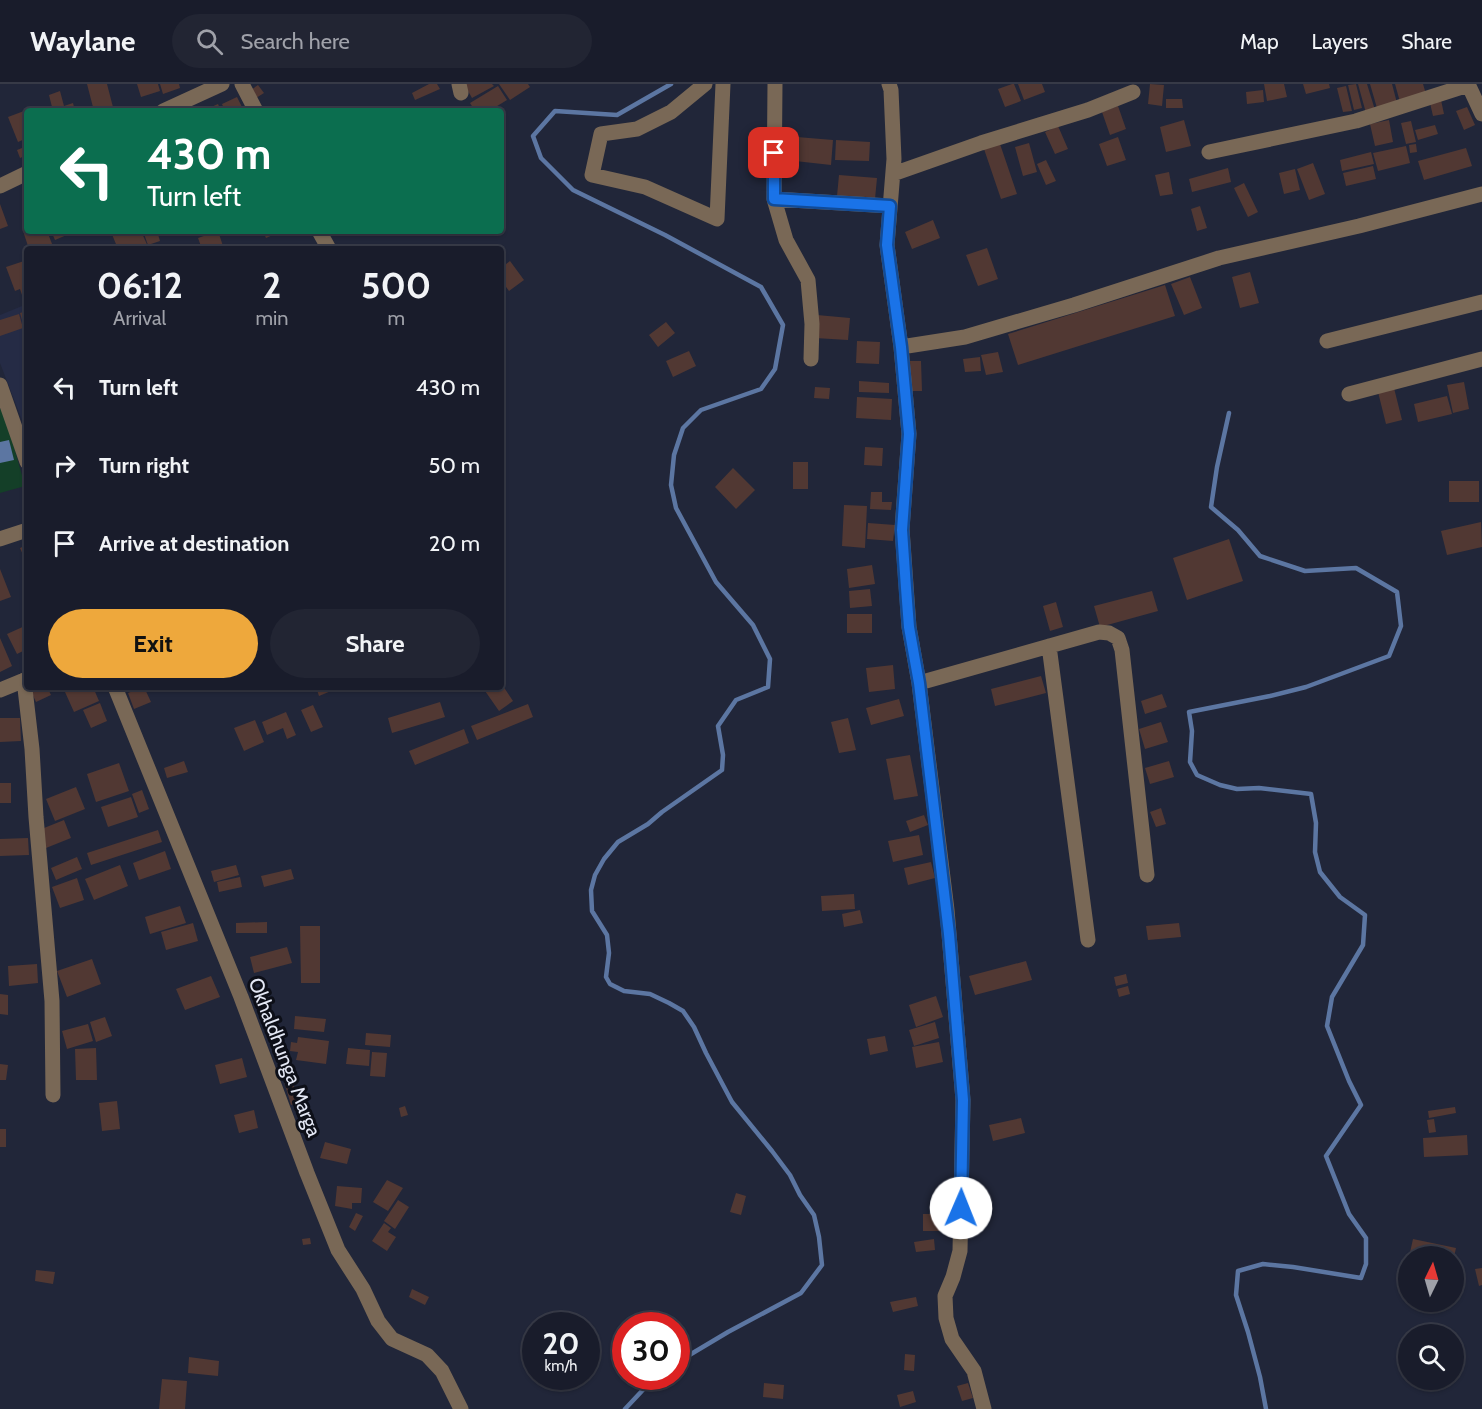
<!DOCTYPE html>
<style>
:root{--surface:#191c2b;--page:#222533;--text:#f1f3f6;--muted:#9fa1a9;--line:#373a47;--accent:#eea83c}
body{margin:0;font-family:Cabin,sans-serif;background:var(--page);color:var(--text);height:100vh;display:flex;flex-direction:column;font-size:22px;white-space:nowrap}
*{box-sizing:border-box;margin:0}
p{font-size:20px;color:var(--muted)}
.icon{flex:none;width:33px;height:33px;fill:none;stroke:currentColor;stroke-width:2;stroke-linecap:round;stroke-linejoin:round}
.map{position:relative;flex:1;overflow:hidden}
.side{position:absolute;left:24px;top:162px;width:480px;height:444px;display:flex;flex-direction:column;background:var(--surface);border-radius:6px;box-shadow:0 2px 4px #0004,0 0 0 2px var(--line)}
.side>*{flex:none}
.guide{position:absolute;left:24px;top:24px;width:480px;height:126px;border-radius:6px;box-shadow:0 2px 4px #0004,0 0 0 2px var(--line);background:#0b6e4f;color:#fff;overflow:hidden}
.needle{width:39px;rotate:5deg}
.fabs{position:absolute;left:1398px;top:1162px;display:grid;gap:12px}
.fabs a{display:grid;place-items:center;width:66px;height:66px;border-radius:50%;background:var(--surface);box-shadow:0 2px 4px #0004,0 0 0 2px var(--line);font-size:30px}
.speed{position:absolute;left:522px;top:1228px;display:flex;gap:12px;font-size:30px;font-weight:700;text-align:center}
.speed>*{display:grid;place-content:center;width:78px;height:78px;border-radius:50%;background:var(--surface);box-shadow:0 2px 4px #0004,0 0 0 2px var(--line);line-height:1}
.speed small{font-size:15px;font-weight:400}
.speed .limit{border:9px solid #d22;background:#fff;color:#111}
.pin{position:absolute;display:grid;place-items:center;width:51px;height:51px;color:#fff;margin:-26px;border-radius:12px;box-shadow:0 3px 9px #0006}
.me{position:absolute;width:66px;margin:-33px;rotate:1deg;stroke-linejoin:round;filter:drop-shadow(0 0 4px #0008)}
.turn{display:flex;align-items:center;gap:21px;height:126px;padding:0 24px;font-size:27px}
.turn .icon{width:78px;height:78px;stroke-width:2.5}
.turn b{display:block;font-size:42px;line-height:51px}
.eta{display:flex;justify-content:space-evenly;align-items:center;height:102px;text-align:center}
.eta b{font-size:36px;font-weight:700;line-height:42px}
.action{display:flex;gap:12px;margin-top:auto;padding:12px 24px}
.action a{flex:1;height:69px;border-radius:36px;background:var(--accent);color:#111;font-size:24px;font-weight:700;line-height:69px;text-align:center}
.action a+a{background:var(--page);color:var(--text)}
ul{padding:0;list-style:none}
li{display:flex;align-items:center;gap:18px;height:78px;padding:0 24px}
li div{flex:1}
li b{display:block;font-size:22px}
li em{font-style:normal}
header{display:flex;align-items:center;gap:36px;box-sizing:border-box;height:84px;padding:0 30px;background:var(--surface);border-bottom:2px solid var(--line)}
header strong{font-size:28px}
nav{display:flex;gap:33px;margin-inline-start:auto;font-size:21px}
.search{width:420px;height:54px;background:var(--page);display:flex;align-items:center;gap:15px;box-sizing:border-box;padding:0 21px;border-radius:33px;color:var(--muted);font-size:22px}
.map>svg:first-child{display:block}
</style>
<header>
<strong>Waylane</strong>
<div class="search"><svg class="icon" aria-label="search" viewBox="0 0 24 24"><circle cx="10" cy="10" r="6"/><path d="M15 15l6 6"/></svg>Search here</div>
<nav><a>Map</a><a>Layers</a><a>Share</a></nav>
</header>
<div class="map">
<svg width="1482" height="1325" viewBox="0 0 1482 1325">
<rect width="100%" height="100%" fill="#212639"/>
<path fill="#252b45" d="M27,220V349L0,279V231Z"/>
<path fill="#143f28" d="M3,324L25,402L0,409V325Z"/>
<path fill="#5c76a2" d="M9,356L14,376L0,379V358Z"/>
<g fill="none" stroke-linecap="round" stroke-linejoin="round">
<path stroke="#5c76a2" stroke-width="4.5" d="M671,0L617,31L555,27L533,52L541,74L573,106L665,151L761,203L783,241L775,285L761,305L701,326L683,344L674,371L671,401L676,424L716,498L753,541L770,575L768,603L736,616L718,642L723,671L722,686L662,728L648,740L618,758L604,775L595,791L591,806L592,827L607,851L609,869L606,893L610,900L624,907L650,910L669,919L683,927L694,943L706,969L732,1018L772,1067L790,1091L800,1111L814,1131L819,1153L822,1181L801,1209L728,1248L676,1279
M1229,329L1217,383L1211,423L1238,446L1260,472L1305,487L1356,484L1397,508L1401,542L1389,572L1306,603L1270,612L1189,628L1192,647L1190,678L1197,691L1220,701L1237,705L1259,704L1311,710L1316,739L1315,768L1320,788L1340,813L1365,831L1363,861L1332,913L1327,942L1349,997L1361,1021L1326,1072L1349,1130L1366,1154V1180L1361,1194L1293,1183L1263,1180L1238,1187L1236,1211L1248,1248L1260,1293L1266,1325
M625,1325L655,1293"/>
</g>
<path fill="#513833" d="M87,0H107L114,27H94Z
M137,0H158L160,7L141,13Z
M160,0H179L180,4L163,10Z
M429,0H437L440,5L415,16L412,9Z
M464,0H492L494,2L472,14Z
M499,0H528L530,3L510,16Z
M1012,0H1014L1021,17L1005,23L998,5Z
M1018,0H1042L1045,8L1024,16Z
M1150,0L1164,1L1162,22L1148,20Z
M1264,0H1284L1287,13L1267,17Z
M1303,0H1329L1330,4L1306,10Z
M1356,0L1362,24L1354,26L1348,1Z
M1358,0H1367L1375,26L1366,29Z
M1370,0H1392L1397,19L1377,24Z
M1395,0H1423L1426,10L1400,18Z
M258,1L264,9L256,14L251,6Z
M498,2L507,16L489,27H475L470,19Z
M1346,2L1352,27L1343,28L1337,4Z
M1263,6L1264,18L1247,20L1246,8Z
M60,7L64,22L73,19L75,27H53L49,11Z
M237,13L244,27H225L222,20Z
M1166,15H1182L1183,24H1166Z
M1441,16L1444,30L1433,32L1430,19Z
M218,20L221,27H202Z
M1118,22L1126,45L1110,51L1102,28Z
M1467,23L1475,41L1464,46L1456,27Z
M32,24L33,27H27V54L18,58L8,33Z
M1184,36L1191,62L1166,68L1160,43Z
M1389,36L1393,58L1375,62L1370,40Z
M1411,37L1416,58L1406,60L1401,39Z
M1435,41L1438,50L1418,56L1415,46Z
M1058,42L1068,65L1055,70L1045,48Z
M797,53L833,56L831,81L795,77Z
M1118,53L1126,76L1107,82L1099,60Z
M836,56L870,58L869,77L835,76Z
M1029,59L1037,88L1023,92L1015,63Z
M1000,60L1017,110L1001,115L984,65Z
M1416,60L1417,68L1410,69L1409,61Z
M27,62V71L20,74L17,66Z
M1406,62L1410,79L1378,87L1373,69Z
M1466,64L1472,82L1424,96L1418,77Z
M1371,68L1374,80L1342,87L1340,76Z
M1046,76L1056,97L1046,101L1037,80Z
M1313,79L1325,110L1309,116L1297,85Z
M1373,82L1376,95L1346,102L1343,89Z
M1228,84L1231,98L1192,108L1189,95Z
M1295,85L1300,106L1284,110L1279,89Z
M1169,88L1173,110L1160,112L1155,91Z
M839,91L877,94L875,115L837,112Z
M1244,99L1258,128L1248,133L1234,104Z
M0,120L8,142L0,145Z
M1200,122L1207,144L1197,147L1191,125Z
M933,136L940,154L912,165L905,148Z
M27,142V147H47L54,165H29L22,144Z
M51,147H76L55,156Z
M113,147H141L149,165H118L111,148Z
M152,147H157L160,157L148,161L144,150Z
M218,147L224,165H202L198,154Z
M263,147H282L266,154Z
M987,164L998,195L978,202L966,171Z
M27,176V209L22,211L20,205L15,207L6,183Z
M510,177L524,196L509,207L501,196V184Z
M1250,188L1259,219L1240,224L1232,193Z
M1190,193L1202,224L1184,231L1171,200Z
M1165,201L1175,232L1018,281L1008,250Z
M27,227V246L24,243L20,229Z
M19,230L23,244L0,252V236Z
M817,231L850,234L848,256L815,254Z
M666,238L675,249L658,263L649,251Z
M857,257L880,258L879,280L856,279Z
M689,267L696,282L673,293L666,277Z
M998,268L1003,288L986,291L981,271Z
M980,273L981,287L965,288L963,275Z
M910,277H921L922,307H911Z
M859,297L889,299V309L859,308Z
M1464,298L1469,325L1453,329L1447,301Z
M815,303L830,304L829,315L814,314Z
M1394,304L1402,336L1386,340L1378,308Z
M1447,312L1452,330L1418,338L1414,320Z
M857,313L892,315L891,336L856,334Z
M865,363L883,364L882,382L864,381Z
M793,378H808V405H793Z
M733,384L755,406L736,425L715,403Z
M1449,397H1479V418H1449Z
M871,408H882V418H892L891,426L870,425Z
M844,421L867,422L865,464L842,462Z
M1481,438L1482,463L1447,471L1441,447Z
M868,439L895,441L893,457L867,455Z
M1229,455L1243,497L1187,516L1173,474Z
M27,461V480L20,464Z
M872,481L875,500L849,504L847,485Z
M0,485L11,513L0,517Z
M870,505L872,522L850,524L849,507Z
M1152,507L1158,527L1100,543L1094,522Z
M1056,518L1063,543L1050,547L1043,522Z
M847,530H872V549H847Z
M27,541V575L23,567L17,570L7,550Z
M0,554L12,582L0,588Z
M893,581L895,605L869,608L866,584Z
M1041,592L1046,609L995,622L991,605Z
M501,599L513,617L499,627L483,604L485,603H501Z
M29,603H47L51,611L36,618Z
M76,603H93L99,617L74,628L65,608Z
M142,603H144L151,618L134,625L128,609Z
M316,603H329L331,607L319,612Z
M1162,610L1167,623L1145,630L1141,617Z
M899,615L904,632L871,641L866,624Z
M440,618L445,633L392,649L388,634Z
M100,619L107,637L91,644L83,626Z
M528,620L533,633L477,656L471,642Z
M313,621L323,643L311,648L301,626Z
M286,628L296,651L287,655L283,644L267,651L262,638Z
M0,634H20L21,657L0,658Z
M848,634L856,666L839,669L831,638Z
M255,636L264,658L244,667L234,644Z
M1161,638L1168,658L1145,665L1139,645Z
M464,645L469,659L415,681L409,667Z
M910,671L918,712L894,716L886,675Z
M184,677L188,688L167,694L164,684Z
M1169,677L1174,693L1150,700L1145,684Z
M119,679L129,707L96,718L87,690Z
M0,699H11V719H0Z
M76,703L85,725L55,737L46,715Z
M142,706L149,725L139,729L132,710Z
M131,713L138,733L108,743L101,723Z
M1161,724L1166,740L1156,743L1150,728Z
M924,731L928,741L910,748L906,737Z
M64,736L71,754L46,764L39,746Z
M158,746L162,758L91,781L87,769Z
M919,751L923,771L893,778L888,757Z
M28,754L29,771L0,772V755Z
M165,767L171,785L139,796L133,779Z
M77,773L82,785L56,796L51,784Z
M931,778L935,794L908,801L904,784Z
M120,781L128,802L94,816L85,795Z
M236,781L239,791L214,798L211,787Z
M291,785L294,795L264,803L261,792Z
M240,793L242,803L219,808L217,798Z
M77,794L84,816L60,824L52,803Z
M854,810L855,825L822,827L821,812Z
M180,822L186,839L150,850L145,833Z
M860,826L863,839L844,843L842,830Z
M267,838V849H236V839Z
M193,839L198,857L166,866L161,848Z
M1179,839L1181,853L1148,856L1146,842Z
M300,842H320V899H301Z
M287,863L292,879L254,889L250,873Z
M92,875L101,900L67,913L57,887Z
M1026,877L1032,896L975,911L969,892Z
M37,880L38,899L9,902L8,882Z
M1126,890L1128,899L1116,902L1114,893Z
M211,892L220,913L185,926L176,905Z
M1128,902L1130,910L1119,913L1117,905Z
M0,910L8,911V931L0,930Z
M936,912L943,933L916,943L909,921Z
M295,932L326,935L324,948L294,945Z
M105,933L112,952L96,958L90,938Z
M935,938L939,954L914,962L909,946Z
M88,940L93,957L67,965L62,947Z
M366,949L391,951L390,963L365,961Z
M885,952L888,967L870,971L867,955Z
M298,953L329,957L326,980L296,976L298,968L290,967L291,958L297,959Z
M939,958L943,978L916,984L912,963Z
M96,964L97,996H76L75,965Z
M348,964L370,966L369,982L346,980Z
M372,968L387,969L385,993L370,992Z
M242,974L247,993L220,1000L215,981Z
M0,980L8,981L6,996H0Z
M287,982L299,1018L291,1021L280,984Z
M117,1017L120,1045L102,1047L99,1019Z
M405,1022L408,1031L401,1033L399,1024Z
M1455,1023L1456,1029L1429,1034L1428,1027Z
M254,1026L258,1044L239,1049L234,1031Z
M1021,1034L1025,1049L993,1057L989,1041Z
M1434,1035L1436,1048L1429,1049L1427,1036Z
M0,1045H6V1063H0Z
M1467,1051L1468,1071L1424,1073L1423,1054Z
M325,1058L351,1065L347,1080L320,1074Z
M387,1096L403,1104L388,1127L373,1118Z
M337,1102L362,1104L361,1119H352V1125L335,1122Z
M736,1109L746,1112L741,1131L730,1128Z
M398,1116L409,1123L395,1145L384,1137Z
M356,1129L363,1132L355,1147L349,1143Z
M923,1130H944V1147H923Z
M384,1139L391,1144L388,1148L396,1153L387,1167L372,1157Z
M310,1154L311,1160L303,1161L302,1155Z
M934,1155L935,1166L916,1168L914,1158Z
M1413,1155L1456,1164L1454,1173H1409Z
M1482,1184V1201L1479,1202L1475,1185Z
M36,1186L55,1188L53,1200L35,1197Z
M412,1205L429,1213L425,1221L409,1213Z
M916,1213L918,1222L893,1228L890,1218Z
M905,1270L915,1271L914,1287L904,1286Z
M189,1273L219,1277L218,1292L188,1289Z
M162,1295L187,1297L185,1325H159Z
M764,1299L784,1301L783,1315L763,1313Z
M968,1299L973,1314L962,1317L957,1302Z
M913,1307L916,1318L900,1323L897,1311Z"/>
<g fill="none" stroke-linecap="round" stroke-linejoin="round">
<path stroke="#796856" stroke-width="15" d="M242,0L256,27
M459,0L461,9
M705,0L671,28L637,45L601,50L592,91L645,103L717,135L723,0
M775,0L774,115L786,156L808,196L812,240L811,275
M889,0L891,6L894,75L887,161L901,263L909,350L902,445L909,543L919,599L947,826L963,1016L960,1167L953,1193L945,1212L946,1234L952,1255L974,1287L984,1325
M1468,0L1482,30
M163,27L222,0
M1209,68L1356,37L1468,1
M893,90L981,59L1088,26L1133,8
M0,102L27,89
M774,115L890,122
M319,147L329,165
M1327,257L1482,218
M901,263L965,253L1074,221L1219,174L1359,142L1482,110
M0,301L27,378
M1349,310L1482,275
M0,455L27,446
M1049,562L1088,856
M24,596L32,665L36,733L52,917L53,1011
M919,599L1099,548L1109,549L1118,554L1122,566L1147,791
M115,603L241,913L307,1089L338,1166L363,1205L378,1237L392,1255L427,1271L442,1287L461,1325
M0,606L27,595"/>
</g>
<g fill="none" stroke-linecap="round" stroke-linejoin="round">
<g stroke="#114b97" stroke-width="15">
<path id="route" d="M774,69V115L890,122L887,161L901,263L909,350L902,446L906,504L909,543L919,599L949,850L963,1016L961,1124"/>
</g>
<use href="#route" stroke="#1a73e8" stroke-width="10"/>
</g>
<g text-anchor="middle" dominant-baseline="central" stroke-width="6" stroke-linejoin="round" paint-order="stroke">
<g font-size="20" fill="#e4e8f5" stroke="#0d0f18">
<text transform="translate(285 973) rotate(69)">Okhaldhunga Marga</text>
</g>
</g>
</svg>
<div class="fabs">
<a><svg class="needle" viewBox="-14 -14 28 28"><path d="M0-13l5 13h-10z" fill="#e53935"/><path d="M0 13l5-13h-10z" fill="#9fa1a9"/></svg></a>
<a><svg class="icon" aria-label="search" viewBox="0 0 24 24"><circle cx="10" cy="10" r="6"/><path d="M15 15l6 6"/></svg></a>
</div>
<div class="speed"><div>20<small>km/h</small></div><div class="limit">30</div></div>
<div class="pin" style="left:774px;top:69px;background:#d93025"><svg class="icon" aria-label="arrive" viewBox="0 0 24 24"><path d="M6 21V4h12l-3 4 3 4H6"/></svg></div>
<svg class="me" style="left:961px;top:1124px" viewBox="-20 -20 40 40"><circle r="19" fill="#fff"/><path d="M0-13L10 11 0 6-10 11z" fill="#1a73e8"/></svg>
<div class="guide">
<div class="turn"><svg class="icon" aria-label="left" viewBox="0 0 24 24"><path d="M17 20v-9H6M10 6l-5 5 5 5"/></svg><div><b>430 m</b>Turn left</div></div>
</div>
<section class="side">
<div class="eta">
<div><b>06:12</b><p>Arrival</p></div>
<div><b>2</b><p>min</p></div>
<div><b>500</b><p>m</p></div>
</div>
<ul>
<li><svg class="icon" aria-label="left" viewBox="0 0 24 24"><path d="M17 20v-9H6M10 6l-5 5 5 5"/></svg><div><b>Turn left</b></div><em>430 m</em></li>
<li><svg class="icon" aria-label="right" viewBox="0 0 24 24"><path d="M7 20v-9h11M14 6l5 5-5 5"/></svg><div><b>Turn right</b></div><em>50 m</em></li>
<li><svg class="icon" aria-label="arrive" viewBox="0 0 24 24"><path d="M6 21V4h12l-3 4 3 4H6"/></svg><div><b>Arrive at destination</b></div><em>20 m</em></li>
</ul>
<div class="action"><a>Exit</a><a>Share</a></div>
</section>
</div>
